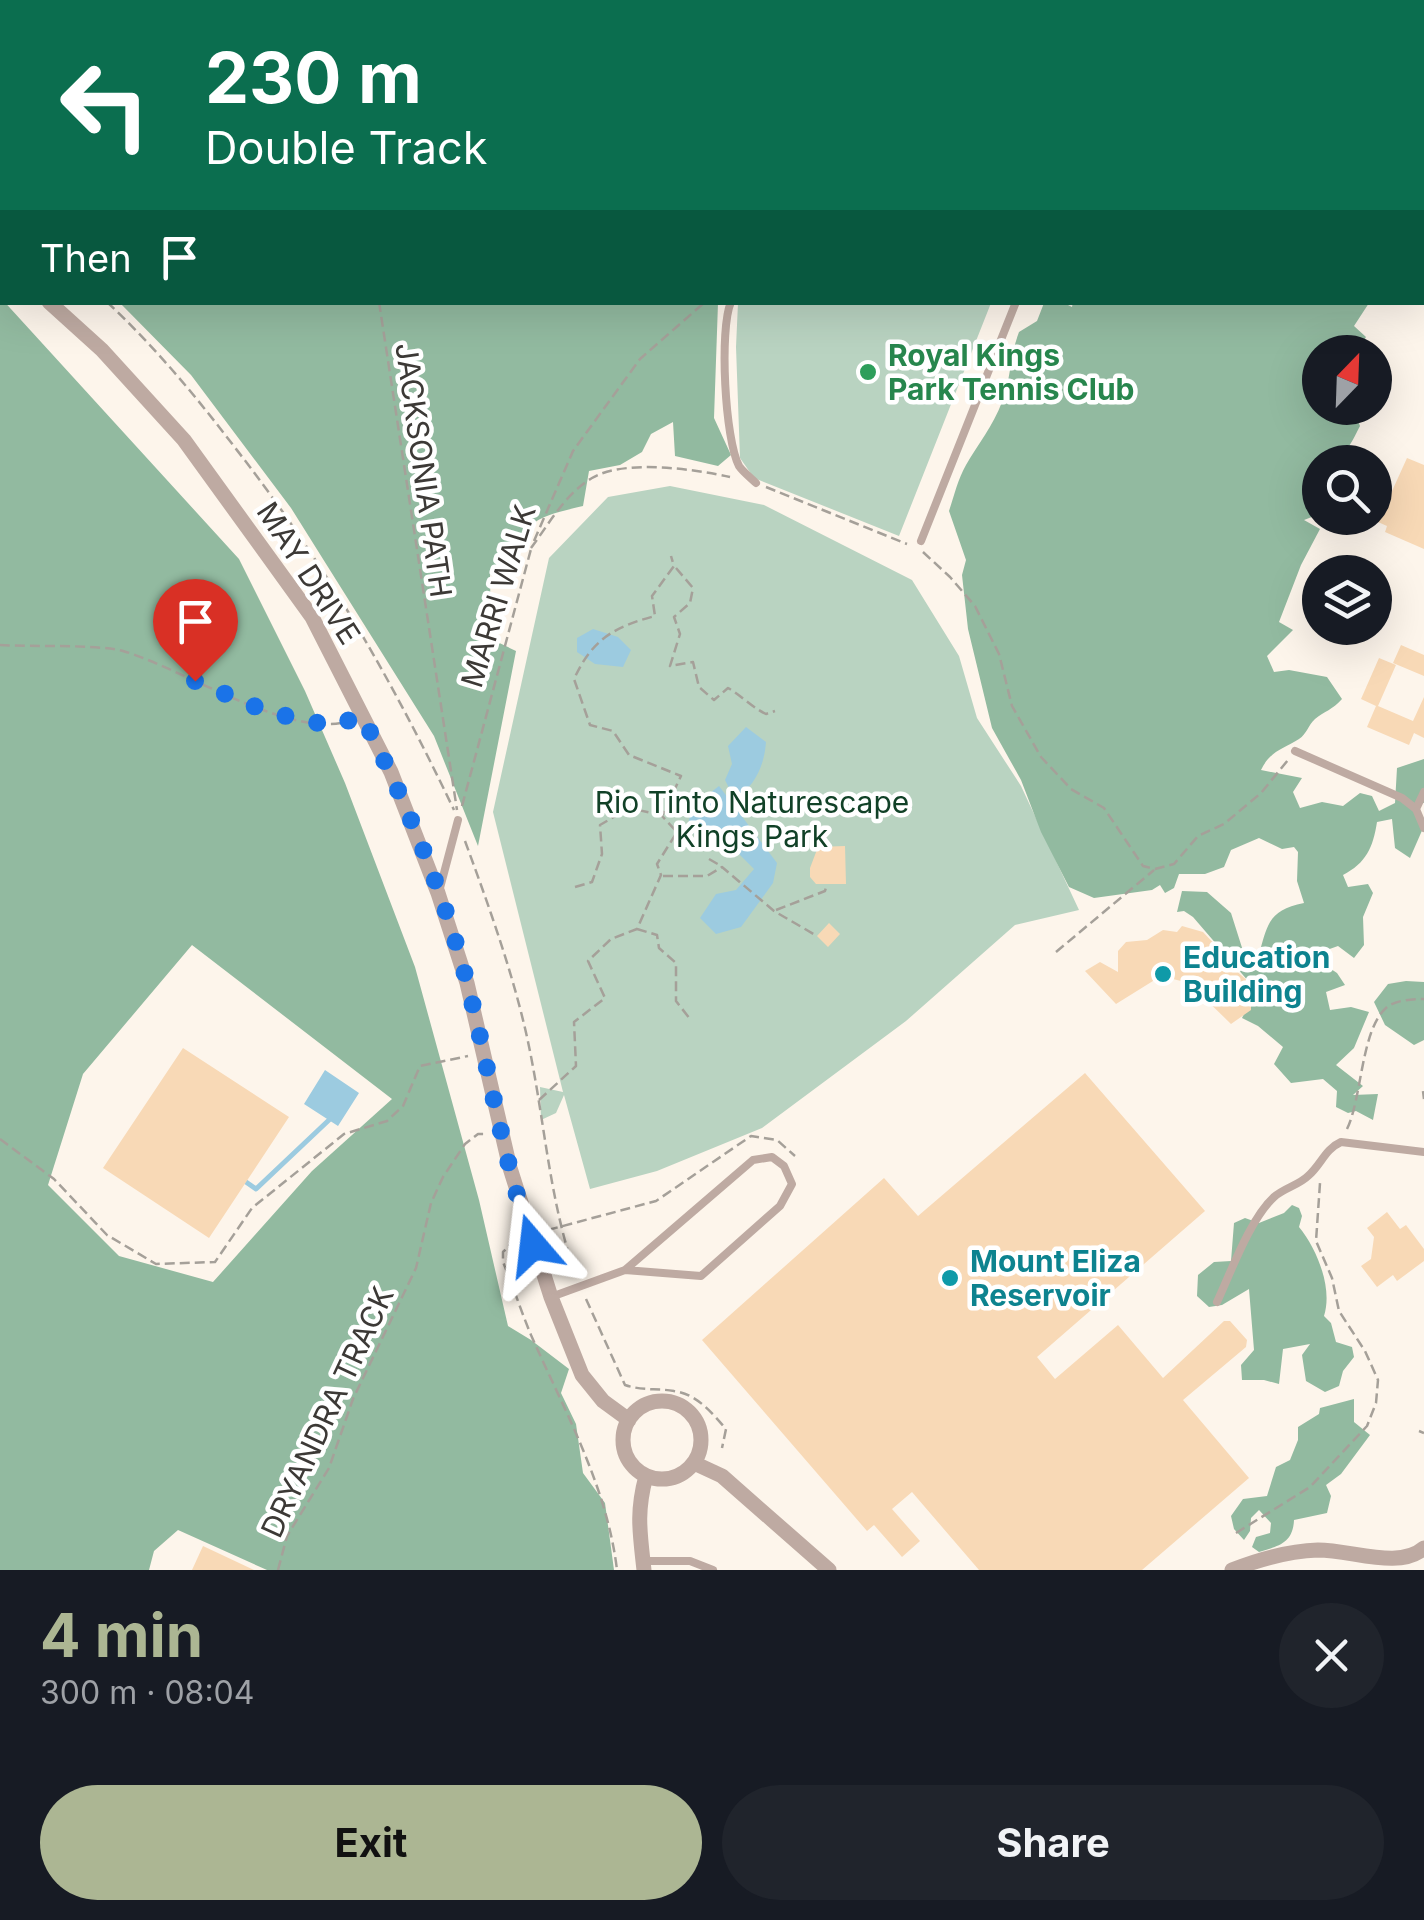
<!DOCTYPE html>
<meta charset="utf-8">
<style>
:root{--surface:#171b24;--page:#20242c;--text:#f1f3f6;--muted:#9ea1a6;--accent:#acb693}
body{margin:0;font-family:Inter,sans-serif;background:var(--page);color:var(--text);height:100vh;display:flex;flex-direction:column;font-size:38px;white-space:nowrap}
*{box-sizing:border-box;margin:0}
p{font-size:32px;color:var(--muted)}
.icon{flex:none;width:55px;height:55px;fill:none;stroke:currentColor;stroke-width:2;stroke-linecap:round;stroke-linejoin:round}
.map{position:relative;height:1570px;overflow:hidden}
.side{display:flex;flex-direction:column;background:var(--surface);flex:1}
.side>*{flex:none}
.guide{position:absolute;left:0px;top:0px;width:1425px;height:305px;box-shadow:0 10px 40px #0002;background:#0b6e4f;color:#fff;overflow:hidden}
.needle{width:65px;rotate:23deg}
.controls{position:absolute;left:1302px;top:335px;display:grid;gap:20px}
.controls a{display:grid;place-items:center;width:90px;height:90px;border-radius:50%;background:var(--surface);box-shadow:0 10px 40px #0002;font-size:50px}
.pin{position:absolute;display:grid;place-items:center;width:85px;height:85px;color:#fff;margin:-102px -42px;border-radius:50% 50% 50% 0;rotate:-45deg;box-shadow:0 0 10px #0007}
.pin .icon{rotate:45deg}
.me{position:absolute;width:110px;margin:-55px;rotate:343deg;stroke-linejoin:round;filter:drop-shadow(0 0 8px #0008)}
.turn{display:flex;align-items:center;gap:35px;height:210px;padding:0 40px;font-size:45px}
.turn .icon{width:130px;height:130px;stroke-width:2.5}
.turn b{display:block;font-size:70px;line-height:85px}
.then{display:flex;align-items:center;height:95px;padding:0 40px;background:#0003;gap:20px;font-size:38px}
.round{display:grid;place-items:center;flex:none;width:105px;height:105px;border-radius:52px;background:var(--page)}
.summary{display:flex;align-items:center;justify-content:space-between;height:170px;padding:0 40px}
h1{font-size:60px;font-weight:700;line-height:75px;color:var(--accent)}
.action{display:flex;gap:20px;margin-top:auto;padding:20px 40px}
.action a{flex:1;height:115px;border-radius:60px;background:var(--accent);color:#111;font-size:40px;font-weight:700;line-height:115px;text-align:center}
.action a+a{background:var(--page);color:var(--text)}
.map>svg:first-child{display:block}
</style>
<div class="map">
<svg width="1424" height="1570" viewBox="0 0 1424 1570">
<rect width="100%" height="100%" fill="#fdf5eb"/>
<path fill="#b9d3c1" d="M415,0H763L758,2Z
M917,0H1116L916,2Z
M738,303H991L899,536L754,478L740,458L736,347Z
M670,486L764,505L912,580L959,656L977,718L1021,786L1079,910L1015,925L906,1021L762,1128L657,1171L590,1189L564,1095L556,1113L541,1120L540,1087L563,1092L493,812L549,558L608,497Z"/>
<path fill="#92baa0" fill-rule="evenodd" d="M0,0H290L2,2V203Z
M0,297L239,559L305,691L345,783L415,967L479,1200L508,1326L531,1340L569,1369L561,1393L576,1424L583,1473L605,1503L614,1570H267L178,1530L154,1551L149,1570H0ZM192,945L392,1099L312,1171L213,1282L119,1256L48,1185L83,1074Z
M1073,302L1369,303L1354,326L1366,337L1356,352H1320V408H1353L1360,426C1350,445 1344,462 1320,462V510L1317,515L1304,520L1320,529L1301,565L1279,622L1293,630L1267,656L1274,672L1289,670L1327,677L1342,699C1332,710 1325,711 1315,719C1308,725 1307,734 1299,739C1283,749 1270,751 1261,770L1302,778L1293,792L1300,808L1322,802L1343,806L1360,793L1372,796L1379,811L1395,803L1397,768L1424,759V803L1420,802L1415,812L1424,826L1410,858L1395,848L1392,819L1377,822C1373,848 1366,863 1343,875L1348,887L1368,884L1373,893L1363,917L1364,945L1354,958L1338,946L1324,951L1319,961L1337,973L1345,985L1326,992L1330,1010L1351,1007L1369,1012L1354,1048L1336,1065L1363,1086L1353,1095L1378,1094L1373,1120L1356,1111L1348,1113L1336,1107L1337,1091L1323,1079L1291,1083L1274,1064L1283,1047L1258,1026L1242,1018L1252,998L1249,982L1193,917L1184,911L1177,912L1182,891L1207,892L1231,913L1244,954L1260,951C1268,921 1271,910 1304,903L1297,881L1298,852L1294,847L1282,849L1259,838L1231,850L1224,867L1205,874H1179L1174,888L1165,893L1160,885L1152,890L1094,898L1069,887L1041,832L1021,780L992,728L968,629L962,575L966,560L949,511C954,496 958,479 966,465C978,444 993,426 1002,402C1011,379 1010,355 1019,332L1037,321L1044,303H1064L1072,307Z
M120,303H718L714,418L731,455L718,466L675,456L673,422L651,434L642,452L620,465L589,471L583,506C527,519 524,523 502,577L490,575L491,639L516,651L478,846L434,736L291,508L191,375Z
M1406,981L1424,982V1040L1414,1045L1385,1025L1374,1002L1388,984Z
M1292,1205L1299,1208L1302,1216L1299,1227C1317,1249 1333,1288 1324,1316L1331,1323L1336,1342L1352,1347L1354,1357L1343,1371L1339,1386L1325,1392L1306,1381L1302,1355L1310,1344L1283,1349L1279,1384L1264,1380H1242L1241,1365L1254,1350L1249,1289L1222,1305L1209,1307L1197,1296L1198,1275L1214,1262L1231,1261L1234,1223L1245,1218L1259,1223L1284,1213Z
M1354,1399V1422L1370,1435L1341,1474L1326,1485L1331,1496L1327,1513L1294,1520C1293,1543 1279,1546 1259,1552L1252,1547L1256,1537L1270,1533L1271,1523L1259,1510L1251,1518L1250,1531L1244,1540L1234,1529L1231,1516L1243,1499L1267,1496L1276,1467L1290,1460L1298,1440V1427L1319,1414L1320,1408Z"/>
<path fill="#9ccbe0" d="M593,629L618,637L631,650L623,667L595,664L577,652V638Z
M746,727L766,742C764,767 755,785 735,800L725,780L732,764L728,746Z
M719,786L777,863L773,883L741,927L716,934L700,918L716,894L736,890L754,869L735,850L708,843L687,829L692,807Z
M325,1070L359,1093L338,1126L304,1104Z"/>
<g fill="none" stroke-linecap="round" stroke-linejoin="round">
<path stroke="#9ccbe0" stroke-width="5" d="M246,1182L256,1189L329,1120"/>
</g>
<path fill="#f8d9b6" d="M1407,458L1424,465V549L1385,532L1387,526L1378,522Z
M1401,645L1424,655V676L1393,663Z
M1379,658L1396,665L1378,706L1413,721L1424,697V738L1414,733L1409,745L1367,727L1376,706L1361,699Z
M845,846L846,884H816L810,877V868L818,847Z
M829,923L840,934L828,947L817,936Z
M1182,926L1203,932L1221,951V957L1251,984V1010L1231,1024L1189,983L1161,976L1116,1004L1085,971L1100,962L1118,972V951L1126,942L1147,940L1163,930L1177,932Z
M183,1048L289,1117L209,1238L103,1168Z
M1085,1073L1205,1211L1037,1357L1055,1379L1118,1325L1163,1378L1224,1321H1230L1247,1340L1246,1347L1183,1400L1249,1478L1142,1570H979L912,1492L892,1509L920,1541L902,1557L874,1525L867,1531L702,1340L884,1178L918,1216Z
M1387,1212L1400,1229L1406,1225L1424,1249V1261L1397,1281L1393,1275L1377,1287L1361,1266L1371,1259L1374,1237L1367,1228Z
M203,1546L254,1570H192Z"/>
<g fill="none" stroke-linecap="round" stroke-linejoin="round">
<path stroke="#a5a099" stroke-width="2.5" stroke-dasharray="10 5" stroke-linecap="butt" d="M321,0V2
M528,0L534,2
M1331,0L1334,2
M1380,0L1382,2
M26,2L27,0
M630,2L632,0
M1264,2L1265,0
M1422,42L1424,43
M0,75L2,68
M0,213L2,214
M107,302C154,346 194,394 233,445C325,563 390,676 454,810
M379,302L457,810
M766,487L907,544
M534,541L573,451L640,359L705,302
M531,548C549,524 565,494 592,478C624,459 694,469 730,477
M923,552L950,577L975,606L999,654L1012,706L1041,757L1071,789L1104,808L1143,866L1155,869L1174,864L1198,836L1224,824L1261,793L1288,760
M676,568L693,588L690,603L674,617L680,634L670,666L693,662L699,687L714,700L728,688C742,696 750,706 766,714L775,711
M0,645C32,647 96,644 123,651C182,668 291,740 349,721
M462,806L531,549
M465,841C487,901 509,962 524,1024C544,1107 547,1193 575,1273
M709,859L721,866
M663,876H707L722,867L774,911L817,936
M575,887L592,882L602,854L600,825L629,808L661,815
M776,910L825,891L827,884
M637,929L657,935L659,948L676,963V1001L690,1019
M1056,952L1154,870
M1423,1091L1424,1099
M539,1100L576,1066L574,1022L605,998L588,961L611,939L637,929L661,875L657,864L677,832L662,816L681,776L629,755L613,731L590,725L574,679C592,640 613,627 655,616L652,596L674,566L671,556
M1347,1129C1362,1098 1361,1030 1386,1008C1395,1000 1412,999 1424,999
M0,1139L54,1179L107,1235L156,1264L215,1262L252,1208L344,1134L387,1121L403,1106L420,1066L468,1056
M548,1230L656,1201L751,1136L777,1140L795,1156
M516,1239L503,1252V1262C513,1286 521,1311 531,1335C565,1412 607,1486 617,1570
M586,1299L625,1385C643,1391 657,1388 674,1391C697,1394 712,1413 726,1429L722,1448
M1419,1431L1424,1433
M1236,1533L1310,1487L1367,1426L1376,1403L1378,1380L1365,1351L1339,1311L1332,1278L1316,1241L1320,1183
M278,1570L287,1536L329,1468L353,1399L416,1268L431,1203L443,1177L465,1144L478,1134H486"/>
<path stroke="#beaaa2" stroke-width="8" d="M366,0V2
M397,2V0
M810,2L814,0
M898,2L899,0
M1145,2L1146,0
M731,302C719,329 725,440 739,466C743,472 751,478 756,483
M921,541L1016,302
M1295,751L1402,798L1416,809L1424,828
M1416,809L1424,792
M440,888L458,820
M551,1297L625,1270L753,1160L772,1157L784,1166L792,1184L780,1206L701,1276L625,1270
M1217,1302C1231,1272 1250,1219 1274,1197C1284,1188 1299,1185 1308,1176C1321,1165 1325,1149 1341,1142L1424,1152
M643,1561H690L713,1570"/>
<path stroke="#beaaa2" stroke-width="15" d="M0,258L2,260
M49,302L102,350L184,440L312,617L391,772L438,893L467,983L510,1168L551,1297L582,1375L603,1401L629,1420
M623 1440a39 39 0 1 1 78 0a39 39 0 1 1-78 0Z
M694,1463L722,1476L829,1570
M644,1570C640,1533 636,1513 646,1476
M1232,1570C1260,1559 1288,1551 1318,1550C1353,1550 1399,1570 1424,1548"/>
</g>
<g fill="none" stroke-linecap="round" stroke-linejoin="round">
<path stroke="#1a73e8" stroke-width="18" stroke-dasharray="0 32.4" d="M195,681L268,712L332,726L362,716C406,801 444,893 468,986C490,1072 503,1161 533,1245"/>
</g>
<circle fill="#2e9e5b" stroke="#fff" stroke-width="4" cx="868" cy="372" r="10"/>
<g fill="#0f9aa8" stroke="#fff" stroke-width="4">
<circle cx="1163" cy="974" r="10"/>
<circle cx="950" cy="1278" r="10"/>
</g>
<g text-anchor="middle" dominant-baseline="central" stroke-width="9" stroke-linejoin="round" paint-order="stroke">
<g font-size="30" font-weight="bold" fill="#27864d" stroke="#fff" text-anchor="start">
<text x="888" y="355">Royal Kings<tspan x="888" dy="34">Park Tennis Club</tspan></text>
</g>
<g font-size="30" fill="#3c3936" stroke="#fff">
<text transform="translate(424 470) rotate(82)">JACKSONIA PATH</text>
<text transform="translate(309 573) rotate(57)">MAY DRIVE</text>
<text transform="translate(498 596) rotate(-73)">MARRI WALK</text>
<text transform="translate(327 1412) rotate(-65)">DRYANDRA TRACK</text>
</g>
<g font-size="30" fill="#114127" stroke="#fff">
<text x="752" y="802">Rio Tinto Naturescape<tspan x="752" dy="34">Kings Park</tspan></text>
</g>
<g font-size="30" font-weight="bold" fill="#0d838f" stroke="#fff" text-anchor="start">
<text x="1183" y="957">Education<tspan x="1183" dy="34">Building</tspan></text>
<text x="970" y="1261">Mount Eliza<tspan x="970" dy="34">Reservoir</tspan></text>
</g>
</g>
</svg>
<div class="controls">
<a><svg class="needle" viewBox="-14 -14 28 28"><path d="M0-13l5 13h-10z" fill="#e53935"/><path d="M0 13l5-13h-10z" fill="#9ea1a6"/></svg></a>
<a><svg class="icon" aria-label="search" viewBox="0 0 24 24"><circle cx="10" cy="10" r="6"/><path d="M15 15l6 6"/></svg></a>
<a><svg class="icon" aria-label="layers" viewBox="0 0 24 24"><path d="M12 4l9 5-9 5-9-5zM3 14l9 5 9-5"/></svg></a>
</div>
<div class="pin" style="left:195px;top:681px;background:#d93025"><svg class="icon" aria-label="arrive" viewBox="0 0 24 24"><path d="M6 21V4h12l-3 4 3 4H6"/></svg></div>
<svg class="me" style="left:533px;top:1245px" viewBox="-20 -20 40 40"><path d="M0-17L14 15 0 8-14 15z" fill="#1a73e8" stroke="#fff" stroke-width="4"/></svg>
<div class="guide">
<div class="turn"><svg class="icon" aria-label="left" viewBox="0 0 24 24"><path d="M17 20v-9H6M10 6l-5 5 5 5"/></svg><div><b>230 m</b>Double Track</div></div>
<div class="then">Then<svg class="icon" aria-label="arrive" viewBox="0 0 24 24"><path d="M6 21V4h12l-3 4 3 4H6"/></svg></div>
</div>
</div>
<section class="side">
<div class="summary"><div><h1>4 min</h1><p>300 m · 08:04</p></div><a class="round"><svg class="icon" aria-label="close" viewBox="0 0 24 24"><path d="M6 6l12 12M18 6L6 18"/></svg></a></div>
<div class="action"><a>Exit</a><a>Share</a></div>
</section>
